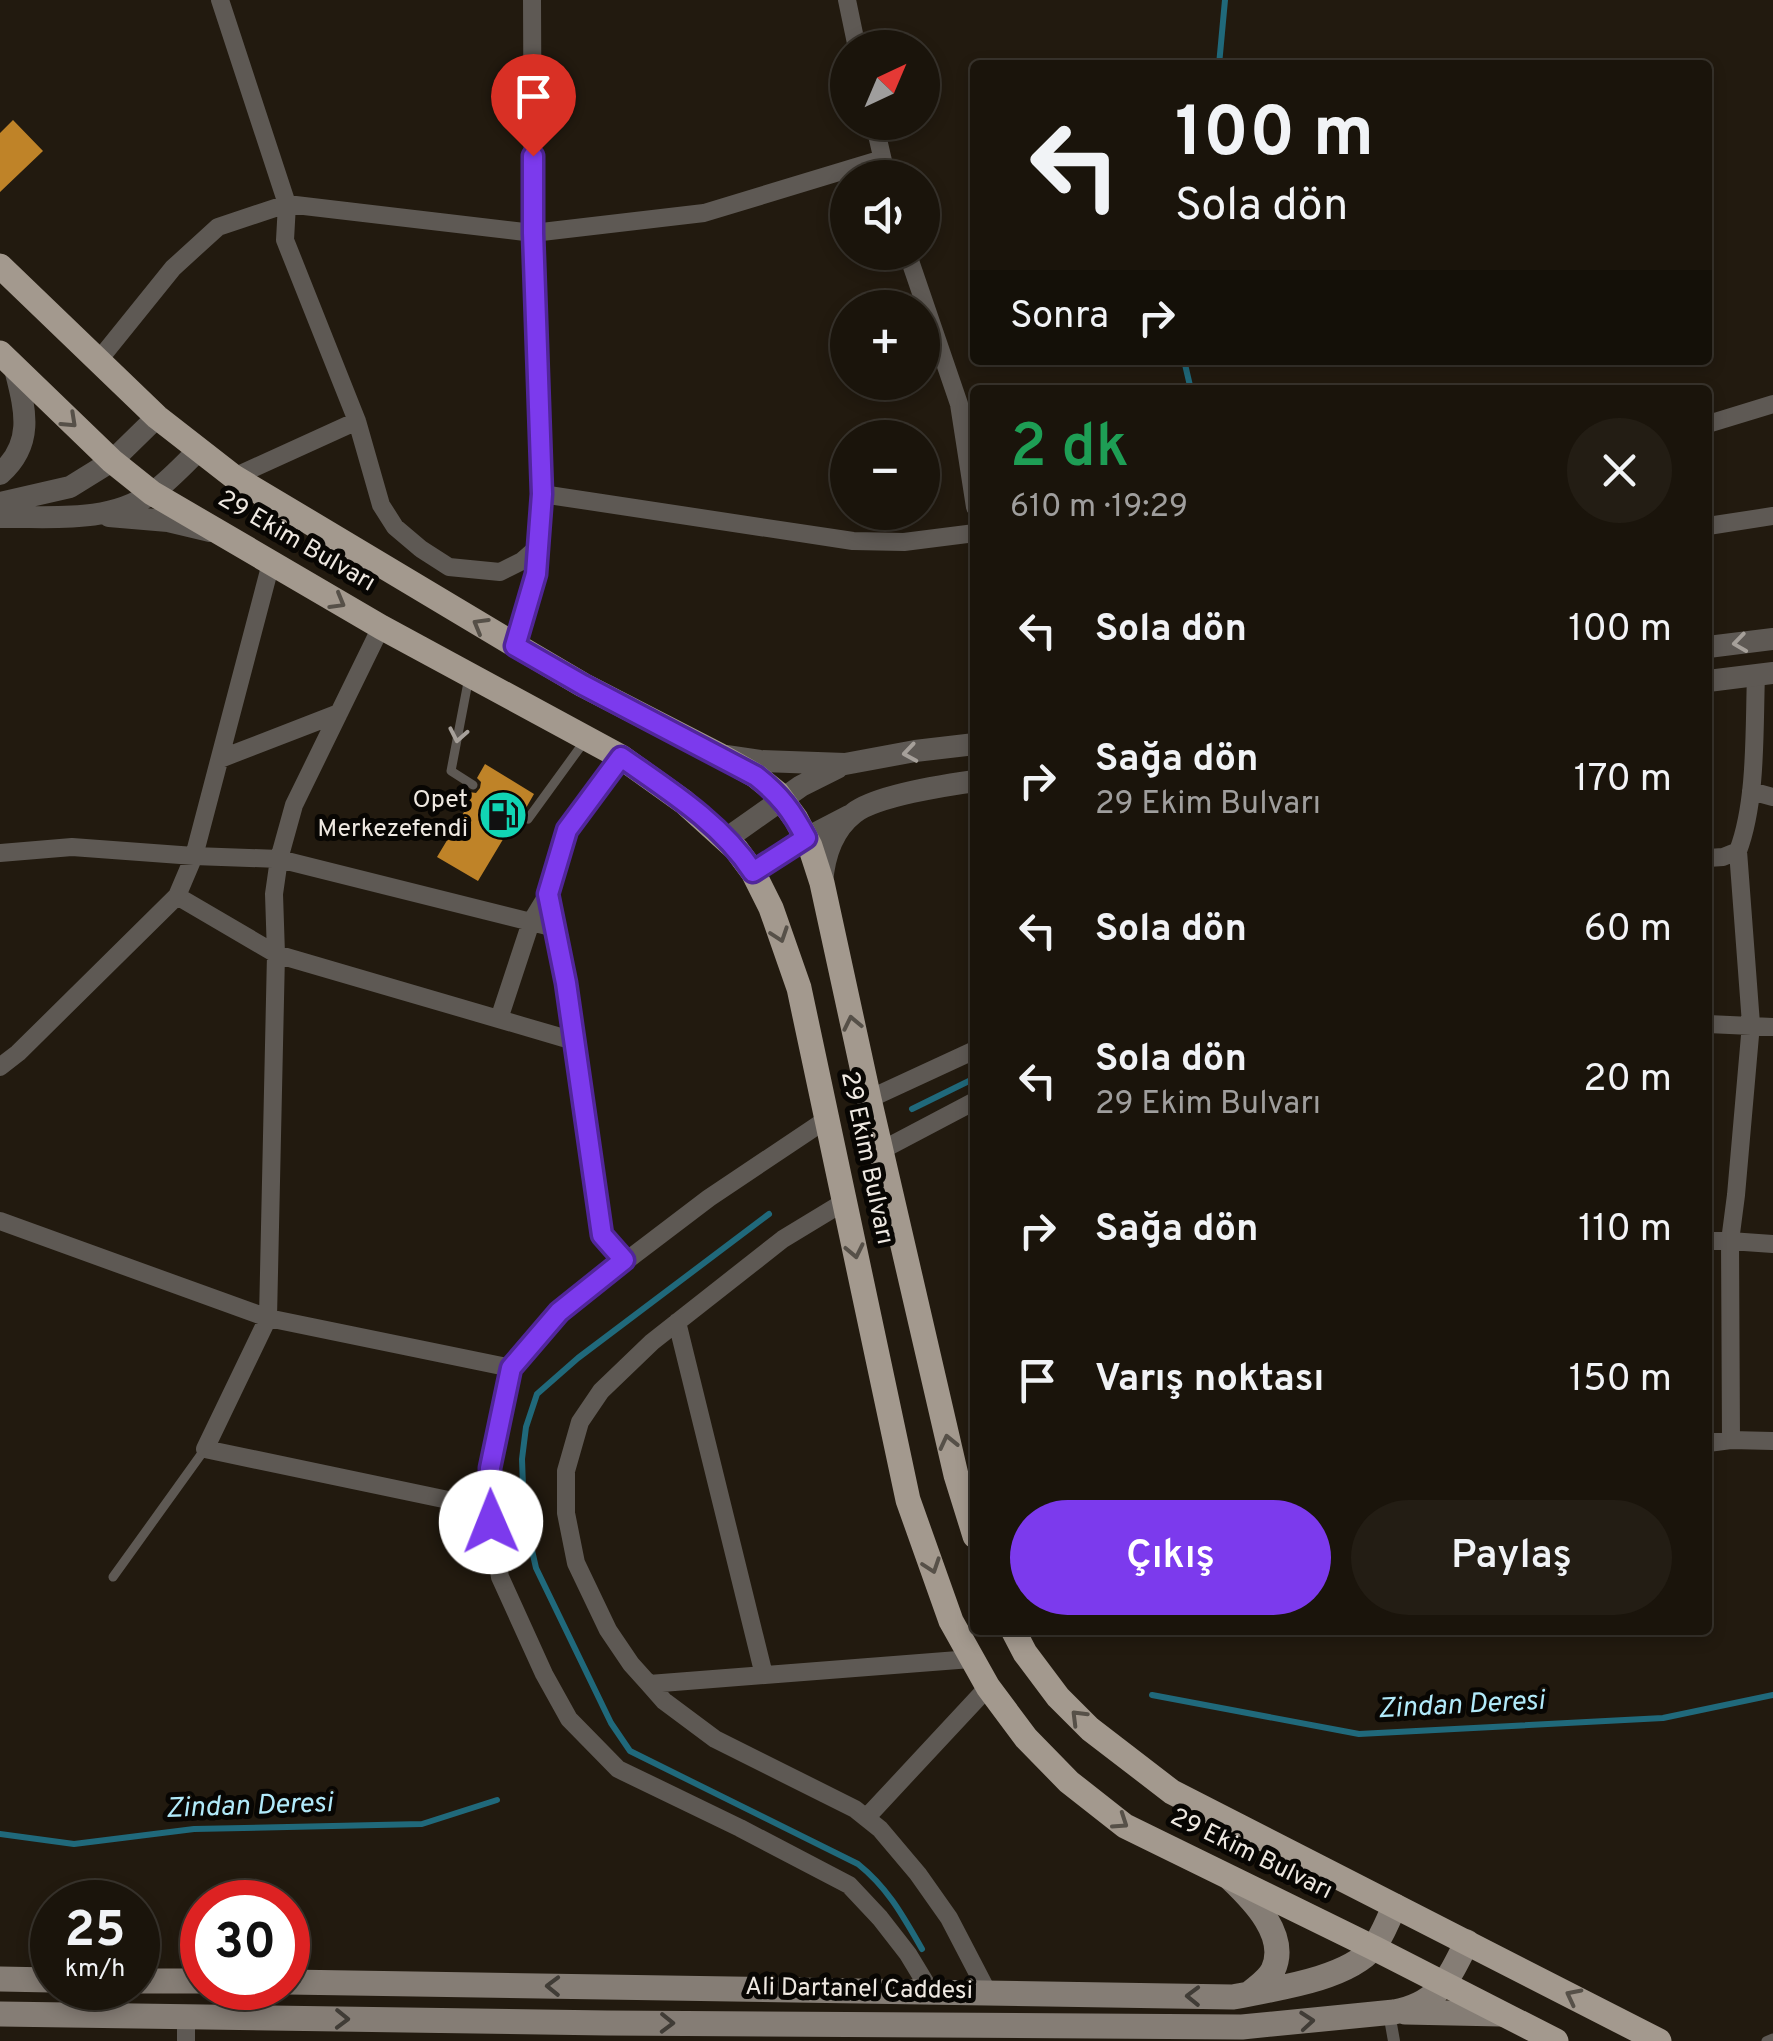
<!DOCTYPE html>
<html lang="tr">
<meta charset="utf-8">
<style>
:root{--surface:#1a140b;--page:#231d14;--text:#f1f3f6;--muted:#9f9e9d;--line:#38332c;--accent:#7c3aed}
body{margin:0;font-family:Overpass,sans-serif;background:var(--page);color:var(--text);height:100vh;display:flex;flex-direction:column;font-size:38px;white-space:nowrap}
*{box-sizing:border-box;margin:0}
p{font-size:32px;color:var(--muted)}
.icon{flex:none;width:55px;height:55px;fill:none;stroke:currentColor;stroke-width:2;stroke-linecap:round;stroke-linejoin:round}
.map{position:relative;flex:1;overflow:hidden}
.sheet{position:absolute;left:970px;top:385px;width:742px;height:1250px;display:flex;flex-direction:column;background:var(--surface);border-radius:10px;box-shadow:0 5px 15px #0003,0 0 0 2px var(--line)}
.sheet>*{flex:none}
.top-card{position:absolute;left:970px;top:60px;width:742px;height:305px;border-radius:10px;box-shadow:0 5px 15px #0003,0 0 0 2px var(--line);background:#1a140b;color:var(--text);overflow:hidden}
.needle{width:65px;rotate:44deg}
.tools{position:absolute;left:830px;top:30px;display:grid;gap:20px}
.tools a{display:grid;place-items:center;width:110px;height:110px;border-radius:50%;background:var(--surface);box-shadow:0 5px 15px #0003,0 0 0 2px var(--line);font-size:50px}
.speed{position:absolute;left:30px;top:1880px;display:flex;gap:20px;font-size:50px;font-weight:700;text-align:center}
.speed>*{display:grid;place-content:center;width:130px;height:130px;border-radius:50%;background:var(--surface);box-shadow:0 5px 15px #0003,0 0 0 2px var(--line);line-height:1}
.speed small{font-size:25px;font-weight:400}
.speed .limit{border:15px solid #d22;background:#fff;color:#111}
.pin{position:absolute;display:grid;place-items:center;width:85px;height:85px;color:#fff;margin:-102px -42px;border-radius:50% 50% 50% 0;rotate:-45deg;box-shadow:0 0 10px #0007}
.pin .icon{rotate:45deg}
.me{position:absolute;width:110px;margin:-55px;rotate:359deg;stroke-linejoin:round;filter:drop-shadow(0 0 8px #0008)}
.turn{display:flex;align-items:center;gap:35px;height:210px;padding:0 40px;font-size:45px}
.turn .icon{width:130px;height:130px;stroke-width:2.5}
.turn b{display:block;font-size:70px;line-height:85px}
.then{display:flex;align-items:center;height:95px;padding:0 40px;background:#0003;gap:20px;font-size:38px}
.round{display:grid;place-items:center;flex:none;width:105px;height:105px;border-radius:52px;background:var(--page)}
.head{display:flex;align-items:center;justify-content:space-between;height:170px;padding:0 40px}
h1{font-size:60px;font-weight:600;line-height:75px;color:#1e9e55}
.action{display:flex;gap:20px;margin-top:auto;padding:20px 40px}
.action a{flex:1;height:115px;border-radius:60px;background:var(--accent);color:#fff;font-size:40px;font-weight:600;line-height:115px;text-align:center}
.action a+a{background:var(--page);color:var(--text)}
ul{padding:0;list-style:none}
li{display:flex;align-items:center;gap:30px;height:150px;padding:0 40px}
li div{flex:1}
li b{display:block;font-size:38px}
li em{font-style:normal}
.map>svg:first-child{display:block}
</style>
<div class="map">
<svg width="1773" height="2041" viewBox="0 0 1773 2041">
<rect width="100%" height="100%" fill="#221a0f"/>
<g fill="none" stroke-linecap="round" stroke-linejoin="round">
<path stroke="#20697b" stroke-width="6" d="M1219,65L1225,0
M1184,360L1191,390
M912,1109L975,1078
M769,1214L578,1358L537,1394L526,1427L522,1459L524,1515L536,1568L611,1723L630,1751L858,1864C888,1888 903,1916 922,1949
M1152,1695L1359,1734L1663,1718L1773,1695
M0,1834L74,1844L194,1829L422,1824L497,1800"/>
</g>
<path fill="#bf8328" d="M13,120L43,151L0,192V133Z
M485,764L534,794L526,808L519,807L515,811L514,818L518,822L508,838L505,836L478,881L437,857L464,812L459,808L469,792L476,793L480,788L481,782L477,778Z"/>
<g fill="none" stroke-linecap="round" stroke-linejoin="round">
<path stroke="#5e5954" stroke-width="9" d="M469,677L451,771L473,785
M522,815L528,819L584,742
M113,1577L205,1449
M1766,2041L1773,2038"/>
<path stroke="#5e5954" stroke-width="12" d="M1389,2013L1394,2041"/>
<path stroke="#5e5954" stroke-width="18" d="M220,0L287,204L285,240L357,421L381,505L395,527L421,549L449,567L500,572L522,561L538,547
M847,0L857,48
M874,122L887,178
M907,252L959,404L975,507
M98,361L173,268L218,227L287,204L533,233L704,213L882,159
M1708,424L1773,404
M234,477L357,421
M542,494L853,541L904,542L975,533
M1708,526L1773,516
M381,627L294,805L279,859L274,894L276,954L268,1318L205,1449L491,1509
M515,645L535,573L542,494L533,233L532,0
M621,757L567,830L548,894L566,983L602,1235L625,1260
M220,759L339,713
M1751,791L1773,797
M0,853L72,847L194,856L279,859L555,928
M1708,858L1723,857L1738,851C1757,801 1754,729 1756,675
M177,896L276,954L574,1041
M499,1019L531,922L548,894
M1708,1024L1773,1027
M0,1067L18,1053L177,896L194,856L271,563
M869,1099L975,1050
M827,1119L709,1198L559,1312L511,1368L490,1468L491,1522L500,1577L544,1674L569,1719L618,1769L740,1828L849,1885L880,1918L908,1954L931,1992
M882,1150L975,1101
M844,1202L783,1239L652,1342L601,1391L580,1422L566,1471V1513L576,1563L608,1630L631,1664L649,1684L664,1701L715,1739L855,1809L880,1829L918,1874L949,1918L987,1991
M0,1221L268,1318L511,1368
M1708,1241H1730L1736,1195L1751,1024L1738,851
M677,1322L764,1675
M1731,1440L1773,1441
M1708,1443L1731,1440L1730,1241L1773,1244
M649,1684L971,1659
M866,1818L988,1687
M186,2017V2041"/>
<path stroke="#5e5954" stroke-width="22" d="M0,474C35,443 25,409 15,369
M0,503L70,487L112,461L157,417
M109,516L168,521L210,531
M0,517C51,516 109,524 152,493C169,481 184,464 199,450
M1708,647L1773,639
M1708,681L1773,673
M726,756L760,761L845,764L915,751L975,744
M726,839L801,786L837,768
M753,872L795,844L849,816
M822,883C824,857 832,830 854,813C876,796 946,785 975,781"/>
<path stroke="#857d75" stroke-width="25" d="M1231,1879C1253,1900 1289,1936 1273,1970C1268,1980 1258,1986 1250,1993
M0,1979L52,1980
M138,1981H202
M288,1982L1233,1997C1272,1989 1346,1980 1373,1948C1382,1937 1388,1919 1395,1906
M1405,2012L1501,2014
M0,2014L607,2023L1242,2027L1394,2012C1439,2004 1448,1979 1467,1942"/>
<path stroke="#a3998e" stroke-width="25" d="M0,266L157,417L234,477L515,645L583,685L719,755L756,776L777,793L796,819L810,846L822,883L869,1099L956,1475L975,1536
M0,353L112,461L152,493L381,627L621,757L684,802L736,849L753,872L771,908L799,988L908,1500L951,1621L988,1687L1026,1738L1069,1782L1125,1826L1374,1948L1556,2041
M1013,1630L1025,1653L1058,1697L1090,1729L1172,1792L1659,2041"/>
</g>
<defs><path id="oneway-chevron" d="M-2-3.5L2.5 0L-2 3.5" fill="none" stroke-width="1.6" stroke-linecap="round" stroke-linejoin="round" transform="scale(2.5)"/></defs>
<g stroke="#565048">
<use href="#oneway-chevron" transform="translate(70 421) rotate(43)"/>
<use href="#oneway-chevron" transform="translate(338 602) rotate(30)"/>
<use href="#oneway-chevron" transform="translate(480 625) rotate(-150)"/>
<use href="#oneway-chevron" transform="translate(780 935) rotate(71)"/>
<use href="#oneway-chevron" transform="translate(852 1023) rotate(-102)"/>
<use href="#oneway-chevron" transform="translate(855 1251) rotate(78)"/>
<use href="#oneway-chevron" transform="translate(948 1442) rotate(-103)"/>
<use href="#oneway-chevron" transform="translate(932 1566) rotate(71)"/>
<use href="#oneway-chevron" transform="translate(1078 1717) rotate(-135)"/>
<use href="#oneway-chevron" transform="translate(1121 1822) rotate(34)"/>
<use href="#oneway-chevron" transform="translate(1573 1996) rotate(-153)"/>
</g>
<g stroke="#a6a09a">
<use href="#oneway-chevron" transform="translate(1740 643) rotate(172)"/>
<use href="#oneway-chevron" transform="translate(458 735) rotate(101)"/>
<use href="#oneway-chevron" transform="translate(910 753) rotate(171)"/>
</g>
<g stroke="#403c36">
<use href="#oneway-chevron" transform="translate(553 1986) rotate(-179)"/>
<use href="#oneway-chevron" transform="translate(1193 1996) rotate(-179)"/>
<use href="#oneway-chevron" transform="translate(342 2019) rotate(1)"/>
<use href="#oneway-chevron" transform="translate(1307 2021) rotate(-5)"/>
<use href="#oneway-chevron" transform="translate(667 2023) rotate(1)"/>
</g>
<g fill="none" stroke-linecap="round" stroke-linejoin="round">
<g stroke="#51269a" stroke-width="25">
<path id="route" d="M491,1522L490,1468L511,1368L559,1312L624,1260L602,1235L566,983L548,894L567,830L621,757C668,790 721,823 753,872L806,838C792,811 780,795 756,776L583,685L515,646L536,574L542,494L533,233V156"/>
</g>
<use href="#route" stroke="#7c3aed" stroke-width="18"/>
</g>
<defs>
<g id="fuel-disc" transform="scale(2.5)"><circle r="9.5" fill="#11d5b4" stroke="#080603"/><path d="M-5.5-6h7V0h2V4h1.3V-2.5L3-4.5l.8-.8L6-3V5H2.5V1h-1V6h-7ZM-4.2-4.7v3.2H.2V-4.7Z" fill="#111"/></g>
</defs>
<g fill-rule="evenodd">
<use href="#fuel-disc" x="503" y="815"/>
</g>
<g text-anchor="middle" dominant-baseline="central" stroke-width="10" stroke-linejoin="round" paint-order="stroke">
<g font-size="25" fill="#eee8e1" stroke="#080603">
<text transform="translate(296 542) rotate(30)">29 Ekim Bulvarı</text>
<text transform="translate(866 1158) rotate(78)">29 Ekim Bulvarı</text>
<text transform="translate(1251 1855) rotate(26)">29 Ekim Bulvarı</text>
<text transform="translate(859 1990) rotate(1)">Ali Dartanel Caddesi</text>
</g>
<g font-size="25" fill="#eee8e1" stroke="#080603" text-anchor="end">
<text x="468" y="801">Opet<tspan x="468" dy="29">Merkezefendi</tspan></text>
</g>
<g font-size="28" font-style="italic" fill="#b1eafa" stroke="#080603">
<text transform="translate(1461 1706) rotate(-3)">Zindan Deresi</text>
<text transform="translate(249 1807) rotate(-2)">Zindan Deresi</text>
</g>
</g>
</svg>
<div class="tools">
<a><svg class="needle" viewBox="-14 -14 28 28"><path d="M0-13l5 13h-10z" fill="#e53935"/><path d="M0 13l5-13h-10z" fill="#9f9e9d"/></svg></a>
<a><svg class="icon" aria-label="sound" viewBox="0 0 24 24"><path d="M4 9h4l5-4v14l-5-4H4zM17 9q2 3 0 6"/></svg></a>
<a>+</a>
<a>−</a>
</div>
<div class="speed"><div>25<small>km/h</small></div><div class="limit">30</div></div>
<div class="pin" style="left:533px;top:156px;background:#d93025"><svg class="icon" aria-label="arrive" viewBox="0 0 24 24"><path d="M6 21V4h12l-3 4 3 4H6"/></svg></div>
<svg class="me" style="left:491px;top:1522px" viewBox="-20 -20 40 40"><circle r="19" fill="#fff"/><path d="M0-13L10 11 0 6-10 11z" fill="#7c3aed"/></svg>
<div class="top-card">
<div class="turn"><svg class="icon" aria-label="left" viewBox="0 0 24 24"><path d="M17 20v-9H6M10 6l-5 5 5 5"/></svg><div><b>100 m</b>Sola dön</div></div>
<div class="then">Sonra<svg class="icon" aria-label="right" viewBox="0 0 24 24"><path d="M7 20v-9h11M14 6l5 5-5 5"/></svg></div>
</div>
<section class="sheet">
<div class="head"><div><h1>2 dk</h1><p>610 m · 19:29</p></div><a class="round"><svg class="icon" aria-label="close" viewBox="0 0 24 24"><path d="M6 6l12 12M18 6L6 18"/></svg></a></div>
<ul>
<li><svg class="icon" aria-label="left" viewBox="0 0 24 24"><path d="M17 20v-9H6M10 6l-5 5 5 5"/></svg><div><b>Sola dön</b></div><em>100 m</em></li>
<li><svg class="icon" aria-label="right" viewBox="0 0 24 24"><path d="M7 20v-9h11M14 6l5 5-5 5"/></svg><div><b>Sağa dön</b><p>29 Ekim Bulvarı</p></div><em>170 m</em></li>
<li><svg class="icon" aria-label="left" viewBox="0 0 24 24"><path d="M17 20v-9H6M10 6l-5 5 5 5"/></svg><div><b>Sola dön</b></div><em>60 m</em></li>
<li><svg class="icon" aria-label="left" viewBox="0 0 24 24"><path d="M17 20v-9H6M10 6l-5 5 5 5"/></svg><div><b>Sola dön</b><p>29 Ekim Bulvarı</p></div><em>20 m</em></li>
<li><svg class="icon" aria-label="right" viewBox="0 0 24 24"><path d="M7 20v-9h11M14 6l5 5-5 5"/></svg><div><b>Sağa dön</b></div><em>110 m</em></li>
<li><svg class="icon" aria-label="arrive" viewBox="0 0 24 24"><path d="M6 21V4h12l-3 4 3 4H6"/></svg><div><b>Varış noktası</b></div><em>150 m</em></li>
</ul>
<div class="action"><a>Çıkış</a><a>Paylaş</a></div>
</section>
</div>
